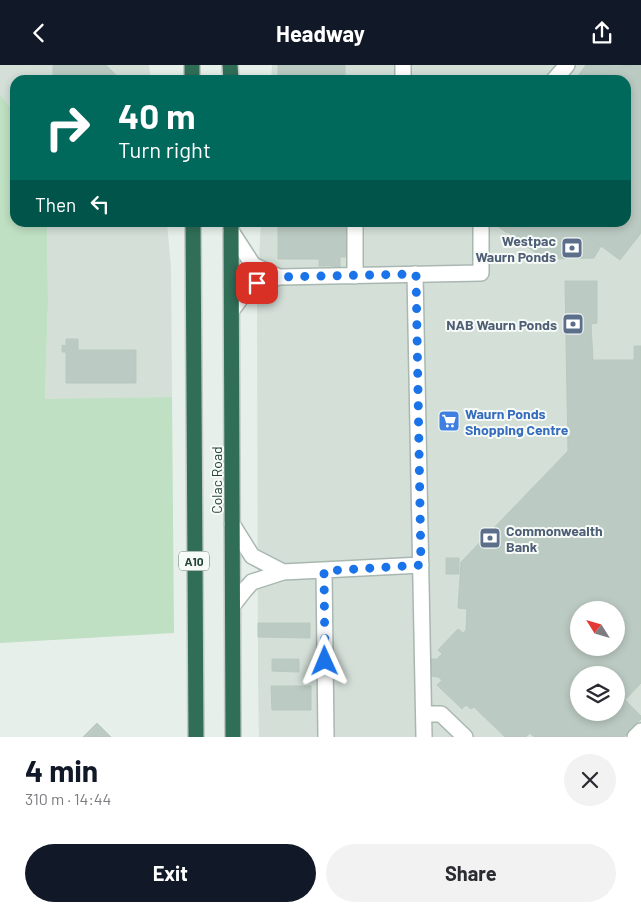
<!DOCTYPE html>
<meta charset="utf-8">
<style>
:root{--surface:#fff;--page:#f2f2f3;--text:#2b2b33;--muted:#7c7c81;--accent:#111827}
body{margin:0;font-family:Barlow,sans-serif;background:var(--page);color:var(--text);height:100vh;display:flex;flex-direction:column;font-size:19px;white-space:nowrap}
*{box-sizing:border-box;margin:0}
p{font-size:16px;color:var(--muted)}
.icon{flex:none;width:28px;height:28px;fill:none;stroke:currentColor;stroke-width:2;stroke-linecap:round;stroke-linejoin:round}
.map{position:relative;height:672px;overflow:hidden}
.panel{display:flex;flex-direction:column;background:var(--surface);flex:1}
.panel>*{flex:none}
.top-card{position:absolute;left:10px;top:10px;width:621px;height:152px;border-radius:15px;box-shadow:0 2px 8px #0003;background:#00695c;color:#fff;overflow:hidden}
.needle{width:32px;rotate:307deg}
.tools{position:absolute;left:570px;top:536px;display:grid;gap:10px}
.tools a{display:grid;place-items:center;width:55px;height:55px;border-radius:50%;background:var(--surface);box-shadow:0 2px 8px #0003;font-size:25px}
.pin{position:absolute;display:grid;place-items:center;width:42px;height:42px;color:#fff;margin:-21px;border-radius:10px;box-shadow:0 2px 8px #0006}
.me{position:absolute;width:55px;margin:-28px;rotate:359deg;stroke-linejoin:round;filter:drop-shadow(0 0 4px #0008)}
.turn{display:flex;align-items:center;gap:18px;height:105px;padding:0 25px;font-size:22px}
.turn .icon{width:65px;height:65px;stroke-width:2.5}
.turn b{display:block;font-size:35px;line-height:42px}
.then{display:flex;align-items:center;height:48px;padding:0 25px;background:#0003;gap:10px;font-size:19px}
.round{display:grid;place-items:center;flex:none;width:52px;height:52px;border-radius:26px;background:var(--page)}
.overview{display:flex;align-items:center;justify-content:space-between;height:85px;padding:0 25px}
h1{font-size:30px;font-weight:700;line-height:38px;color:var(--accent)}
.primary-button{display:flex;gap:10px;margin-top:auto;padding:10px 25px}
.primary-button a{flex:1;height:58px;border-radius:30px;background:var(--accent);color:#fff;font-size:20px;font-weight:700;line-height:58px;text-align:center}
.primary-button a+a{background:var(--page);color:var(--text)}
header{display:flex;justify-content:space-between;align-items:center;height:65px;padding:0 25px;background:var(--accent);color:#fff;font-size:22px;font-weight:700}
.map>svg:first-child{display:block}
</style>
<header><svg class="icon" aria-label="back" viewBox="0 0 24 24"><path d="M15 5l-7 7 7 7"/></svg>Headway<svg class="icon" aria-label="share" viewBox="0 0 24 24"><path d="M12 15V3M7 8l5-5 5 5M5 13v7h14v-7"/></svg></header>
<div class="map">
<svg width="641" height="672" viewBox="0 0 641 672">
<rect width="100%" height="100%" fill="#e6efea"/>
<path fill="#d4dfd8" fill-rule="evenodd" d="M0,0H149L151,15H15V48L0,29Z
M272,0H641V672H259L258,610L257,228L261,158H626V15H271ZM579,545H616V582H579ZM579,610H616V648H579Z
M47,158H167L171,203L172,332L45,335L48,236Z"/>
<path fill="#bfe0c3" d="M0,29L15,48V158H47L48,236L45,334L172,332L174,568L0,578Z"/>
<path fill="#bbcac2" stroke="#b8c9bf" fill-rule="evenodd" d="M53,0H106L121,15H53Z
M278,0H345V15H278Z
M586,0L617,1L634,0L619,3L627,9L622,15H575Z
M634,0H641V6L626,26V15H622L627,9L619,3Z
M641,6V168L620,195L570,158H626V26Z
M278,158H346V192H340V204H334V201H319V194H278Z
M493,158H515L507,168Z
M515,158H526L515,173L508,167Z
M526,158H570L601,181L594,193L544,194L515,173Z
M565,216H597V258L591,259L593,295H634V281H641V618L625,635L641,651V654L624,672H534L530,668L526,672H505L474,642L471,644L466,640L462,644L437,620L442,615L438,612L431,611V594H437L442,589L438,585L458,564L463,568L466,565L467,544L458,543L461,497L568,386ZM579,545H616V582H579ZM579,610H616V648H579Z
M66,274H78V285H136V318H66V287H62V280L66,281Z
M446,493H459V509H446Z
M258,558H310V573L258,572Z
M272,594H299V607L272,606Z
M271,621H311V645H272Z
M97,658L111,672H83Z"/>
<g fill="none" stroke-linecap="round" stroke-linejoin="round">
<g stroke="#a8b8b0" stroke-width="18">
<path id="minor" d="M403,15V0
M554,15L567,0
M355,158V211
M231,166L253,200L279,212
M415,209L424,672
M232,245L249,222L279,212L481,208V158
M232,459L252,491L283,507
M324,506L326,672
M233,540L244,526L252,517L283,507L421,500
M424,649H441L465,672
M635,672L641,666"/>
</g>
<g stroke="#c2cac6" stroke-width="18">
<path id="highway" d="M192,0V15
M230,0L231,15
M193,158L196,672
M231,158L233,672"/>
</g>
<use href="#minor" stroke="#fff" stroke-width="15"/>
<use href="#highway" stroke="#306e58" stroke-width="15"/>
</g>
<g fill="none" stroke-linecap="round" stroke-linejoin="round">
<path stroke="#1a73e8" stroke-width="9" stroke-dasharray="0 16.2" d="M257,218L279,212L416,209L421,500L324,506L325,596"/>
</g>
<defs>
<g id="bank-square" transform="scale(1.125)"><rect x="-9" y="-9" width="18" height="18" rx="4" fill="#5c6f8a" stroke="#f7fbf8"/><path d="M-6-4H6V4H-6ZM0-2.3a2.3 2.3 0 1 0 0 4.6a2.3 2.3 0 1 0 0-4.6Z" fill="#fff"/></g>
<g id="supermarket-square" transform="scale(1.125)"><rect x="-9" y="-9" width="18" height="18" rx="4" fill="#3f7fe0" stroke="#f7fbf8"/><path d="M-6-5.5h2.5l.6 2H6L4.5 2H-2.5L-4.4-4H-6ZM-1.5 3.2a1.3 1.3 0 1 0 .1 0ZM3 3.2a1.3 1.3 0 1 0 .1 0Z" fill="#fff"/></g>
</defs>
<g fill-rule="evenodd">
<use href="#bank-square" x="572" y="183"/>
<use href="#bank-square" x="573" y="259"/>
<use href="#supermarket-square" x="449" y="356"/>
<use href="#bank-square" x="490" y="473"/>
</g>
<g text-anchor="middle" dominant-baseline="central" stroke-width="4" stroke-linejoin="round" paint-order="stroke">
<rect fill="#f7fbf8" stroke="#637a70" stroke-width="1" x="179" y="486.5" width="30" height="19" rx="4"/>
<g font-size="12" font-weight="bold" fill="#244235">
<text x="194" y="496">A10</text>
</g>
<g font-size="14" font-weight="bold" fill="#4e5e75" stroke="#f7fbf8" text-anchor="end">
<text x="556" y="175">Westpac<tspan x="556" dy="16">Waurn Ponds</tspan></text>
<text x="557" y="259">NAB Waurn Ponds</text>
<text x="506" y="465" text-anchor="start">Commonwealth<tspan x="506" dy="16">Bank</tspan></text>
</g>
<g font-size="14" font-weight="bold" fill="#366cbe" stroke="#f7fbf8" text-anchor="start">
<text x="465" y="348">Waurn Ponds<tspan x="465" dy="16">Shopping Centre</tspan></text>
</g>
<g font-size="14" fill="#244235" stroke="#f7fbf8">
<text transform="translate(216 415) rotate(-90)">Colac Road</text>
</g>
</g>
</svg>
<div class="tools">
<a><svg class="needle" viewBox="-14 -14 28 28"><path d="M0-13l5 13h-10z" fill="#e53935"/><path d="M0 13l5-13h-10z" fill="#7c7c81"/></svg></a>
<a><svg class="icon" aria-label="layers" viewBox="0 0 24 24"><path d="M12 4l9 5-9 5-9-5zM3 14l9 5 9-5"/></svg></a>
</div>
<div class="pin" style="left:257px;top:218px;background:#d93025"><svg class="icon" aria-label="arrive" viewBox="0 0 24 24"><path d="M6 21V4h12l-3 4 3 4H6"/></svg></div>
<svg class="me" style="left:325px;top:596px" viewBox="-20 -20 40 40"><path d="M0-17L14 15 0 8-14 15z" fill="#1a73e8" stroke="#fff" stroke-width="4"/></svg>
<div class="top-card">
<div class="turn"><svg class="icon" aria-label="right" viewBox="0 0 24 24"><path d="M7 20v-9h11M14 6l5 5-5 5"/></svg><div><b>40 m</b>Turn right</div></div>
<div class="then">Then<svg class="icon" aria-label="left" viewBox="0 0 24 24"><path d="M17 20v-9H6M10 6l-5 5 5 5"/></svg></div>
</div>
</div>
<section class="panel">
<div class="overview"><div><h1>4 min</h1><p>310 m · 14:44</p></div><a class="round"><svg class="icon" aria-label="close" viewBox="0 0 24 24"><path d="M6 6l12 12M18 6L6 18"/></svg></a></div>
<div class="primary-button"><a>Exit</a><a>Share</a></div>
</section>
